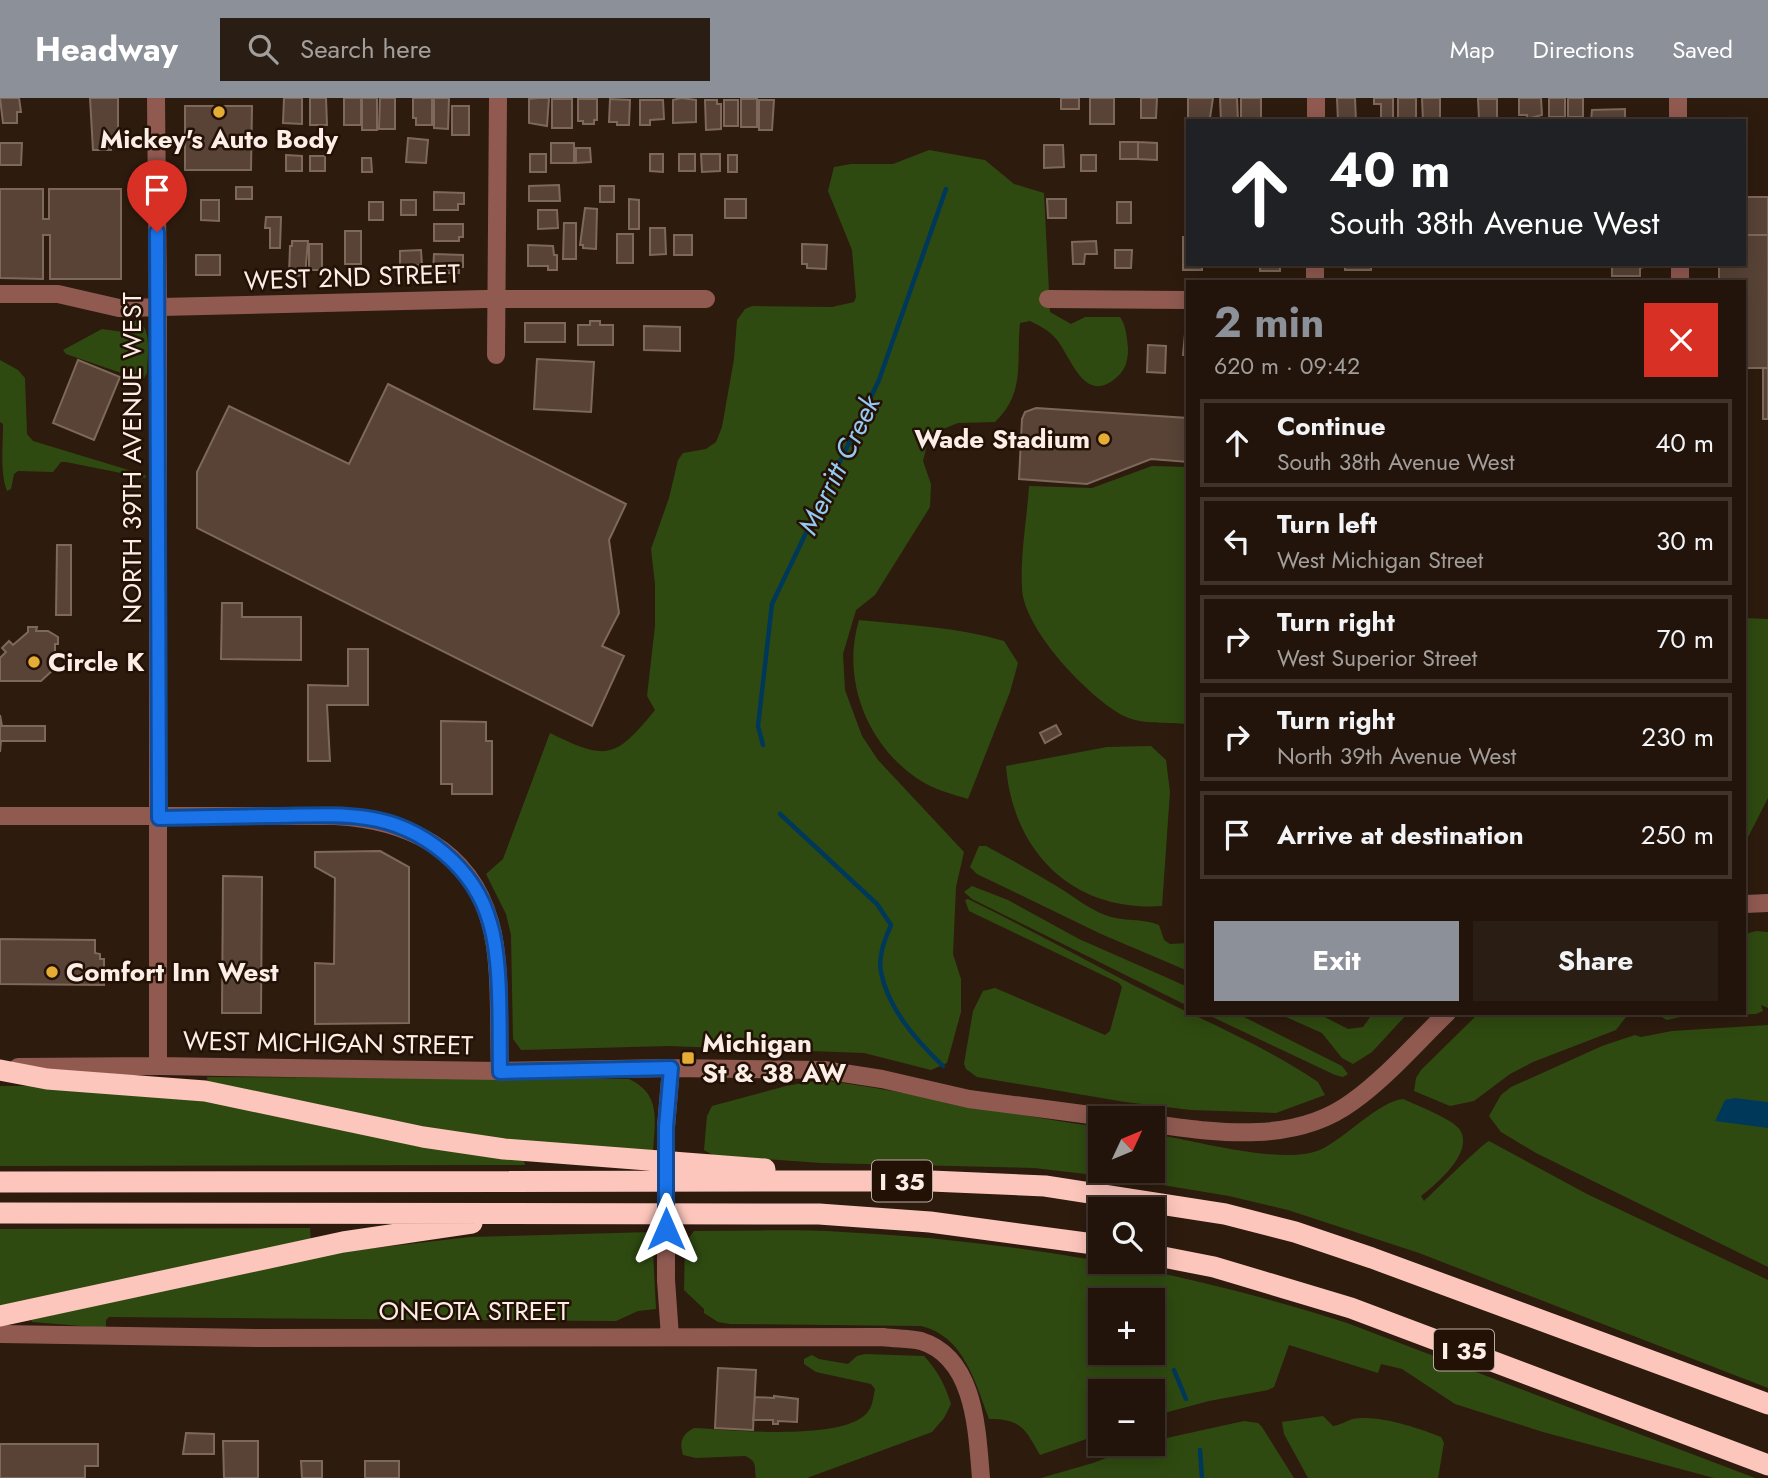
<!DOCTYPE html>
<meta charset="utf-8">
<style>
:root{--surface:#22140a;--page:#2a1d13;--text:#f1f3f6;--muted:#a29e9c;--line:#3f332b;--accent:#8c9099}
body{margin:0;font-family:Jost,sans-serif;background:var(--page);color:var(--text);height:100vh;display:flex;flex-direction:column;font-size:26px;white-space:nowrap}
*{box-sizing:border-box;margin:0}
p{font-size:23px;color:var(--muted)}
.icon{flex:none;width:38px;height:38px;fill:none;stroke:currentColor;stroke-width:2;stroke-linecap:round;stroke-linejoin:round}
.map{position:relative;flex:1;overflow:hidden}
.panel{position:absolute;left:1186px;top:182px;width:560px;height:735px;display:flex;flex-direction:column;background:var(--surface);border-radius:0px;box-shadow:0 4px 18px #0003,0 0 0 2px var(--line)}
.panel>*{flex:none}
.banner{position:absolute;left:1186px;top:21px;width:560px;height:147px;border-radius:0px;box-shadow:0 4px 18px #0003,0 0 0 2px var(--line);background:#202124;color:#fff;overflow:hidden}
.needle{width:46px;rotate:46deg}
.buttons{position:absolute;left:1088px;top:1008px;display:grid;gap:14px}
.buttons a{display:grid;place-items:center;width:77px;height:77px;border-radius:0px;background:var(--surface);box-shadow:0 4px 18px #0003,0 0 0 2px var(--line);font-size:35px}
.pin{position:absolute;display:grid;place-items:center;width:60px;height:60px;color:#fff;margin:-72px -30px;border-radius:50% 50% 50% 0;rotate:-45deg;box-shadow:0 0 7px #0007}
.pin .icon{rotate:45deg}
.me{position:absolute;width:77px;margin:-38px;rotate:0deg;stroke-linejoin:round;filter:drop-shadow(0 0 5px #0008)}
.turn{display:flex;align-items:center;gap:24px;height:147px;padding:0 28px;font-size:32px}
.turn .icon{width:91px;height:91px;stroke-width:2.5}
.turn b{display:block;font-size:49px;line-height:60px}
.round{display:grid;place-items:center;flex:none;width:74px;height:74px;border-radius:0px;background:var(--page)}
.headline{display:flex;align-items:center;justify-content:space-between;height:119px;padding:0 28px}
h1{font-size:42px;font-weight:700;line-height:52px;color:var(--accent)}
.action{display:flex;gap:14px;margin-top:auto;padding:14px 28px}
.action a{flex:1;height:80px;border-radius:0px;background:var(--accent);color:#fff;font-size:28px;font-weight:700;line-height:80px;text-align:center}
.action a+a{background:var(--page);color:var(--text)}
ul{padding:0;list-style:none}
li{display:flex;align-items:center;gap:21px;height:88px;margin:0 14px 10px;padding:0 14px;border:4px solid var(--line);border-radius:0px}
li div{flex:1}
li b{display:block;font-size:26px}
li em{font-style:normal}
header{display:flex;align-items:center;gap:42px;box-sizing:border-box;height:98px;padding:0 35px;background:var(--accent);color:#fff}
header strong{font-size:33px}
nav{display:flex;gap:38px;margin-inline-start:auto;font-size:24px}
.search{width:490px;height:63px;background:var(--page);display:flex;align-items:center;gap:18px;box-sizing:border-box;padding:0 24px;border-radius:0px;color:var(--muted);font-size:26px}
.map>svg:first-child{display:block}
</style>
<header>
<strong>Headway</strong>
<div class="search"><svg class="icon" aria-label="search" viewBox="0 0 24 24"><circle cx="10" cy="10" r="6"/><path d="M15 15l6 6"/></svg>Search here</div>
<nav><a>Map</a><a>Directions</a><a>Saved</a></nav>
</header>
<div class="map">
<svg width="1768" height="1380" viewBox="0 0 1768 1380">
<rect width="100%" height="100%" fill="#2d1b0e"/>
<path fill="#2f4a11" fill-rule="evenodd" d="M929,52L985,62L1014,86L1044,95L1050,214L1071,226L1085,219H1120C1126,227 1127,240 1128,250C1128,262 1126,271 1117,279C1085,308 1072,261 1057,242C1050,233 1040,228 1030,223L1020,225C1016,263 1026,295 995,324L958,325L938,333L928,343L923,363L931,386L930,409L875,497L856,512L843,556L845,592L862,638L878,662L964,754L956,789L953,856L961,881V914L947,965L931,972L864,955L668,948L521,952L513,941L511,837L506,816L486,776L503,761L550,635C607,663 615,661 655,612L647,598L655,528V486L651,451L669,400L678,362L683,355L706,351L716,344L722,329L734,261L737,222L745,211L752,208L832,209L854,204L856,199L852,152L828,93L834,69L851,66H893Z
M137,222C153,231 147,258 147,275L144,280L133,279L66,256L63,252L102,231L123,234L126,227Z
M0,262L18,272L25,280L27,336L33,343L145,377L146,380L66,364H61L53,374L18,373L14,376L11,391L7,393C0,375 3,347 3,326L0,324Z
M1152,368L1188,369V626C1169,624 1142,627 1124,618C1089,600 1023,531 1022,490C1020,457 1027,421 1029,388L1092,390Z
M1745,520L1768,521V700L1745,745Z
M859,522C908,527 957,529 1004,543L1018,565L1010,594L968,701C951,696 933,691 918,681C867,647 841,581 859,522Z
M1151,648L1166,662L1170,694L1162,808C1073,814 1013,754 1006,668L1107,649Z
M979,748H986C1010,761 1034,774 1058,789C1073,798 1089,811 1105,817C1123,824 1142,820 1159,827L1164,842L1170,846L1188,845V873L1101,836L977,776L970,769Z
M972,788L1008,802L1079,841L1188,889V908L972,801L964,794Z
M968,801C1038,835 1104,873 1173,907C1221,930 1272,953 1318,984L1325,997L1276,1015L1191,1012L1125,1004L977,979L966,971L964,966L973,913L983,893L995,890L1105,937L1110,933L1122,889L1119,885L969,813L965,802Z
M1756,833L1768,834V910L1761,907L1763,913L1756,916L1680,919L1667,922L1660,918L1661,915H1745V836Z
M1204,915H1236L1342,968L1348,976L1343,979L1335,977Z
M1277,915H1317L1348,931L1363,929L1373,915H1408L1372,954L1353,966L1342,960L1322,935Z
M1479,915H1629L1616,932L1533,964L1510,976L1474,1003L1450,1008L1414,993L1416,980L1421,972Z
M1768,927V1169L1536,1055L1501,1034L1489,1018L1501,997L1511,989L1602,948L1635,937L1641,939L1672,933Z
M207,979L629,981C663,997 654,1025 653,1056L460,1039L208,986Z
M821,982C915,994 1007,1017 1101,1029V1073H1153V1036C1195,1042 1285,1069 1322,1051C1346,1039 1380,1003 1403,1001C1416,1007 1453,1021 1460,1032C1474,1055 1436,1086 1421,1098L1424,1103C1434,1094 1483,1045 1489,1043L1587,1096L1768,1182V1290L1419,1155L1288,1112L1229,1098L1120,1080L1034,1070L821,1065L713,1057L704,1052L707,1018L712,1008L786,988Z
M0,988H59L174,996L524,1062L525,1067L0,1068Z
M310,1130L311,1144L0,1212V1131Z
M694,1133C743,1133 793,1131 843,1134C1016,1143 1183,1172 1347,1225L1755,1380H1714L1543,1334L1455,1306L1402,1271L1381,1266L1378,1275L1289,1247L1274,1289L1268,1292L1209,1303L1153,1318V1293H1101V1336L1040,1357C1025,1331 1022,1321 989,1321C975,1284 964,1238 921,1228L730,1226L718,1224L704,1215V1211L684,1192L685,1145ZM1101,1202H1153V1255H1101Z
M652,1134L656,1211L638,1213L616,1223L109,1219L106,1222V1230L32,1224L31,1222L314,1157L470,1139Z
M865,1256L924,1258C938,1273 945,1287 951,1306L944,1320L932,1334L807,1380H756C754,1370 758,1363 745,1358L696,1360L683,1357C679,1344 682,1336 694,1330C731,1332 840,1343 866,1316C873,1309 873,1300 875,1291L871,1286L816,1274L804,1266V1261L812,1257L819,1261L848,1266L857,1258Z
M1323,1318L1333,1328C1341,1327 1346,1323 1353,1321C1377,1316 1419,1330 1441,1339L1444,1345L1438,1380H1308L1284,1336L1282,1324Z
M1244,1323L1258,1325L1262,1329L1294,1380H1041L1093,1365L1142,1346H1153V1343Z"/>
<path fill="#00385a" d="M1735,1000L1768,1004V1030L1715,1023L1725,1002Z"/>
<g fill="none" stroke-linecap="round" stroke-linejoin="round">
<path stroke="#00385a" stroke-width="4.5" d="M763,647L758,628L772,506L879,282L946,91
M780,716L877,806L891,827C885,840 878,859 881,874C888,911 917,943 943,968
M1174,1272L1186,1301
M1200,1352L1202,1380"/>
</g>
<path fill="#584336" stroke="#7e685a" stroke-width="2" d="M0,0H19L21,14H17V25H3Z
M90,0H118V41H111V52H93Z
M284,0H302V26L283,25Z
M310,0H326L327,27H310Z
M344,0H361V27H344Z
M362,0H377V32H362Z
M380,0H395V31H379Z
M413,0H432V27H416V20H413Z
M434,0H449L448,31L434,30Z
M539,0H549L547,28L529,25V1Z
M681,0L696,2V24L673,25V2Z
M1061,0H1079V11H1061Z
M1090,0H1114V26H1090Z
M1141,0H1157L1156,20H1141Z
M1188,0H1213L1210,20H1188Z
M1220,0H1237L1238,23H1221Z
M1241,0H1261V23H1241Z
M1337,0H1355L1356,23H1338Z
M1374,0H1393V23H1381V6H1374Z
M1398,0H1416V21H1398Z
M1422,0H1440V23H1423Z
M1519,0H1541L1542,17L1527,21V17H1519Z
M1549,0H1565V19H1549Z
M1568,0H1583V19H1568Z
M552,1H572V30H552Z
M578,1H597V22H594V26H583V23H578Z
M610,1L630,2L629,27H617V24H609Z
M741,1H757V29H741Z
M1478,1H1497V21H1479Z
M640,2H663L664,21L650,22V27H640Z
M705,2H717V6H721V31L706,32Z
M724,2H738V28H724Z
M759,2H774L772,32H759Z
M185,8H252L251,72H185Z
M452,8H469V37H452Z
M1625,11V23H1591L1592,12Z
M408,40L428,42L426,65L406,64Z
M1120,44H1138V61H1120Z
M1138,44L1157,45V62L1138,61Z
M0,45H22L21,67H0Z
M551,45H574V65H551Z
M1044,47H1063L1064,69L1044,70Z
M576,50H590L591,64L576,65Z
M530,56H546V74H530Z
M650,56H663V74L650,73Z
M679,56H695V73H679Z
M701,56H720V73L702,74Z
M286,57L302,58V73H286Z
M728,57H737V74H728Z
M1081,57H1096V73H1081Z
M310,58H325V73H310Z
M362,60H371L372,74H362Z
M559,87L560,103H529V88Z
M600,88H614V104H600Z
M236,89H252V101H236Z
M0,91H43V121H49V91H121V181H50V137H43V181L0,180Z
M434,94L464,95V106H458V112H434Z
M1745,99H1768V137H1745Z
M629,101L639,102V131H629Z
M725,101H746V120H725Z
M1047,101H1066V120H1048Z
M201,102H219V123L201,122Z
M401,102H416V117H401Z
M369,104H383V122H369Z
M1117,104H1131V125H1117Z
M585,110L597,111L596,151L583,150V147H580Z
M538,112H557L558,130L538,131Z
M266,119H281L280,150H270V130H265Z
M564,125H576V161H563Z
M434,126H463V139H459V143H434Z
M650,130H665L666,156L650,157Z
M345,133H361V166H345Z
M617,136H633V165H617Z
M674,137H692V157H674Z
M1745,137H1768V270H1745V184H1719V166H1745Z
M1183,139H1188V166H1202V172H1183Z
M292,143H308L305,178L289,177L290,148H292Z
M1096,143L1097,156H1085L1084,166H1073L1072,144Z
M309,146H322V172H309Z
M802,146L827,147L826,171L807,170V166H802Z
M528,147L553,148L554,157H557V172H548V168H528Z
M421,152L422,167H400V153Z
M1115,152H1132L1131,170H1115Z
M434,156L463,157V169H459V175H433Z
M196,157H220V177H196Z
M1260,166H1280V173H1260Z
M1340,166H1371V172H1345V168Z
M1612,166H1644V169L1640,170V178H1612Z
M590,223H600V227H613V247H578V227H590Z
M525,225H565V244H525Z
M1186,226H1188V257H1183Z
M644,228L680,229V253L644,252Z
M1148,247L1166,248L1165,275L1147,274Z
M537,261L594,264L591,314L534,311Z
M78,262L120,279L94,342L53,325Z
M1763,270H1768V321H1763Z
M388,286L626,406L609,442L619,515L602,548L624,558L592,628L197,430V374L229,308L349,366Z
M1036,310L1188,320V364L1151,361L1087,386L1019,381L1022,321L1025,314Z
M57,447H71V517H56Z
M222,505H242V519H301V562L221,561Z
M28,529H37L36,533H48L58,539V546H55V570L41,583H0V560L6,554L2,550L9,543L13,547L28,534Z
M348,551H368V607H327L330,663H308V587L348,588Z
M0,617L2,628H45V643H1L0,654Z
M441,623L486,624V643H492V696H452V686H441Z
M1056,627L1061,636L1045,645L1040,635Z
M380,753L409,769V925L315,926V865L334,866L335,780L315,769V754Z
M223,778L262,779L261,915H222Z
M0,841L95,842V855L100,856V861H104V887L0,886Z
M718,1270L756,1272L753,1332L715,1330Z
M774,1298L798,1301L797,1324L778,1323V1326H773V1322H753L755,1299L774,1300Z
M186,1335L214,1336V1356H183Z
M223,1343H258V1380H224Z
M0,1346H98V1368H85V1380H0Z
M301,1363H322V1380H302Z
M365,1363H399V1380H365Z"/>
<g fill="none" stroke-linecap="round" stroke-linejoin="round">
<path stroke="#905a51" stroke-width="18" d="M156,0L158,210V968
M1316,0V23
M1678,23V0
M1315,184V166
M1680,184V166
M0,196H58L119,210L485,201H706
M1048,201L1188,202
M496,257L498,0
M0,718H335C406,722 469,750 490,824C502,864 498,931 500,973
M1745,806L1768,805
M18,969L158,968L500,973L671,970L824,972L882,981L969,1001L1113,1020
M1153,1026C1219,1035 1295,1046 1352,1004C1387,979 1416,945 1447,915
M666,1029L671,970
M666,1182L670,1239
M0,1236L260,1240L883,1239C895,1241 910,1240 921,1243C976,1260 977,1335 981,1380"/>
<path stroke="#fdc6bc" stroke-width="21" d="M0,972L47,981L205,993L423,1039L504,1051L765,1071
M0,1084L825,1083H931L1045,1088L1225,1116L1295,1134L1372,1160L1768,1306
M0,1115L819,1116L930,1124L1101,1147
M1153,1157L1214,1169L1351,1210L1768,1367
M0,1218L343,1144L472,1125"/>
<path stroke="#905a51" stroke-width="18" d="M666,1029V1182"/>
</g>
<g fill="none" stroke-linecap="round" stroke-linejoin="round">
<g stroke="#114b97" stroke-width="18">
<path id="route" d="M157,134L159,720C196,719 234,719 271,718C303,718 336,715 367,720C423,728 475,770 490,825C502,864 499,931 500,974L671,970L666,1029V1131"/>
</g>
<use href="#route" stroke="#1a73e8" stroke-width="12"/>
</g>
<g fill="#e5ad36" stroke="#231106" stroke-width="2.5">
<circle cx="219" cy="14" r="7"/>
<circle cx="1104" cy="341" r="7"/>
<circle cx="34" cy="564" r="7"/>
<circle cx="52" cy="874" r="7"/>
<rect x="681" y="953" width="14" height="14" rx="3.5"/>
</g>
<g text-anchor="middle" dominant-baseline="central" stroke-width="5" stroke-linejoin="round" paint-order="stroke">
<g fill="#231106" stroke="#bbaca3" stroke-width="2">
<rect x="872" y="1062.5" width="60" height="41" rx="5"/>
<rect x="1434" y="1231.5" width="60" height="41" rx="5"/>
</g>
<g font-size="24" font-weight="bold" fill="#fceee6">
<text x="902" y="1083">I 35</text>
<text x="1464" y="1252">I 35</text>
</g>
<g font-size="26" font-weight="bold" fill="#fceee6" stroke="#231106" text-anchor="start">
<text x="219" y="41" text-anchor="middle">Mickey's Auto Body</text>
<text x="1090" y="341" text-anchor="end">Wade Stadium</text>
<text x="48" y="564">Circle K</text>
<text x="66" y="874">Comfort Inn West</text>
<text x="702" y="945">Michigan<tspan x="702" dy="30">St &amp; 38 AW</tspan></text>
</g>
<g font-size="26" fill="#fceee6" stroke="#231106">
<text transform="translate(352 179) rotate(-2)">WEST 2ND STREET</text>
<text transform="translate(132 360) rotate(-90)">NORTH 39TH AVENUE WEST</text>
<text transform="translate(328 945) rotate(1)">WEST MICHIGAN STREET</text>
<text x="474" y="1213">ONEOTA STREET</text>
</g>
<g font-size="28" font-style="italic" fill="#96c8f1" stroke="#231106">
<text transform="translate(839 367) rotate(-64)">Merritt Creek</text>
</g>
</g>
</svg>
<div class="buttons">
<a><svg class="needle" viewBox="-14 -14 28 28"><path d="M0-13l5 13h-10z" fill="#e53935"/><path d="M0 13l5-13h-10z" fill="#a29e9c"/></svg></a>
<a><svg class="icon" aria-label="search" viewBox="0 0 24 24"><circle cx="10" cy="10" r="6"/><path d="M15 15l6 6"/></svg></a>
<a>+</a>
<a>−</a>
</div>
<div class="pin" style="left:157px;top:134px;background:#d93025"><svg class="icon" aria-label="arrive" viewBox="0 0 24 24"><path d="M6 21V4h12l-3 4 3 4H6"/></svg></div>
<svg class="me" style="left:666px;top:1131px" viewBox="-20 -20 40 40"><path d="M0-17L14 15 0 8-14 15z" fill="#1a73e8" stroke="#fff" stroke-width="4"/></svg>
<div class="banner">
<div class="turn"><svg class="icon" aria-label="ahead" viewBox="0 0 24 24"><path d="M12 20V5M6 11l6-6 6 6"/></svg><div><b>40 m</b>South 38th Avenue West</div></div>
</div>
<section class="panel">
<div class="headline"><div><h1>2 min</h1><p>620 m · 09:42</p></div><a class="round" style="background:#d93025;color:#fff"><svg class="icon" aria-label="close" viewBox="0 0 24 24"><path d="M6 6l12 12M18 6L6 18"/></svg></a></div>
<ul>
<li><svg class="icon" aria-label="ahead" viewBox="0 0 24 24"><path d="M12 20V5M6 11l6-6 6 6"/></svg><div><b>Continue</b><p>South 38th Avenue West</p></div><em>40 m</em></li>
<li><svg class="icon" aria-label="left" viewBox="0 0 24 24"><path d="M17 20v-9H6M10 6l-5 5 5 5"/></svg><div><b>Turn left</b><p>West Michigan Street</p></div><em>30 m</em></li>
<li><svg class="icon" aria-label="right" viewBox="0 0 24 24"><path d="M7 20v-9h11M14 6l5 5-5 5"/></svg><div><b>Turn right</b><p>West Superior Street</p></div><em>70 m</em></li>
<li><svg class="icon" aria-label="right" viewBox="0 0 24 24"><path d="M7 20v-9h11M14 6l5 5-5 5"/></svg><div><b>Turn right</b><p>North 39th Avenue West</p></div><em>230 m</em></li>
<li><svg class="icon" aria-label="arrive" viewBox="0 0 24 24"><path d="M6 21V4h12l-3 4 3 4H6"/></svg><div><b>Arrive at destination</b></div><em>250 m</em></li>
</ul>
<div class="action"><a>Exit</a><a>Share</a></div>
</section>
</div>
